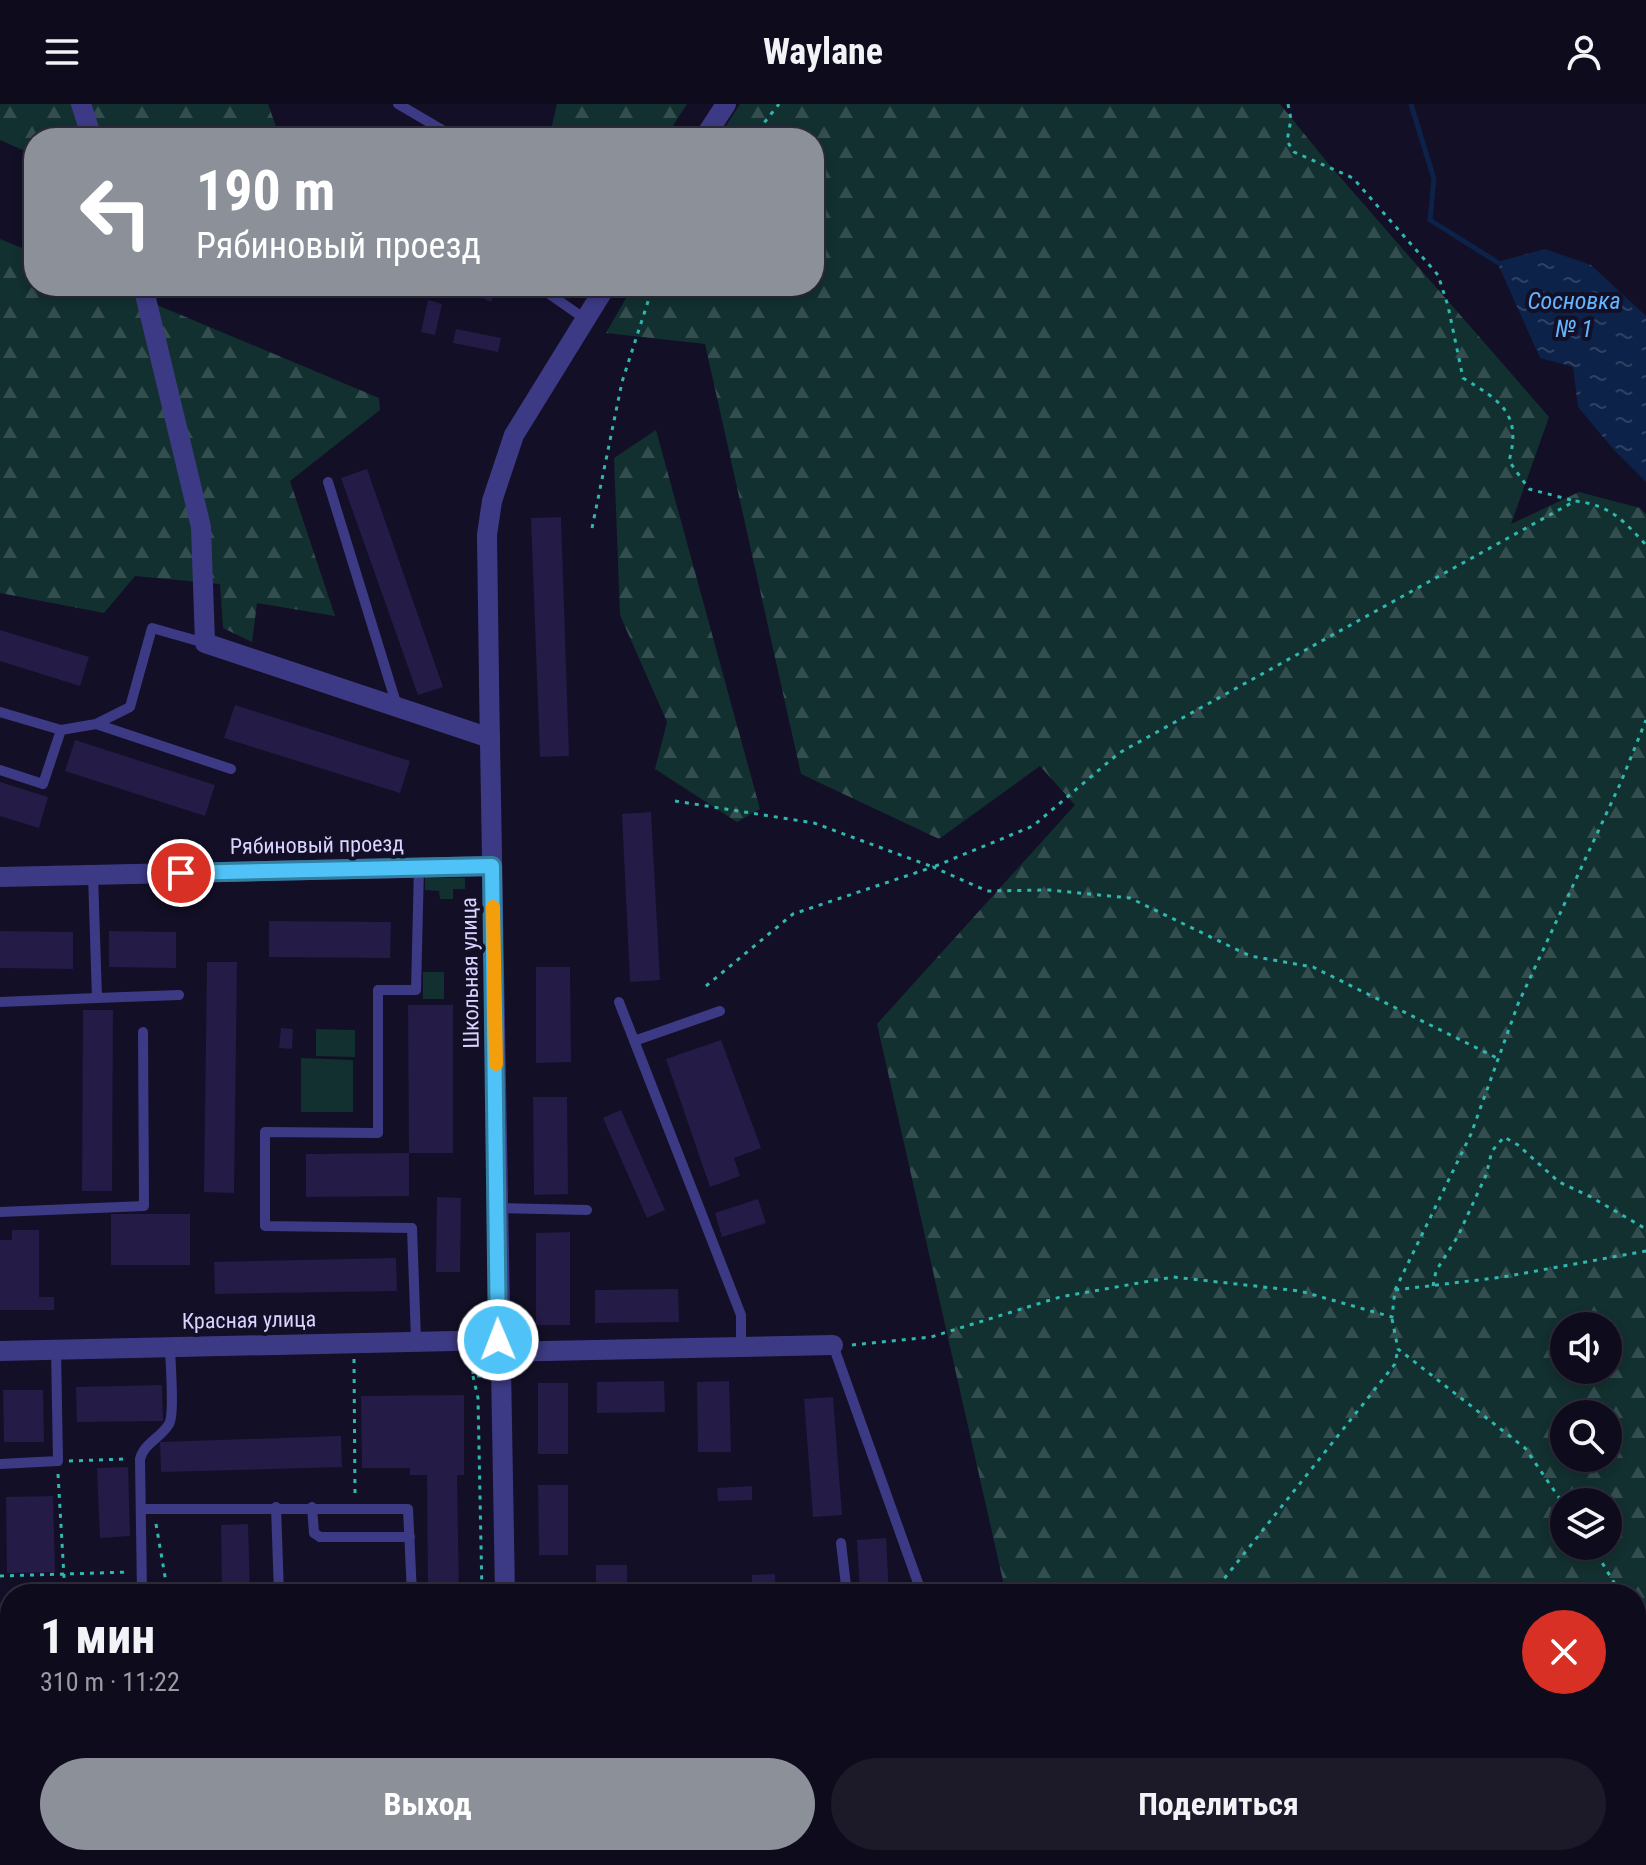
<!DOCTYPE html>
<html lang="ru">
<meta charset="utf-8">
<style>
:root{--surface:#0e0b1c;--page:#1c1929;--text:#f1f3f6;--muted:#9b9ba3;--line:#2e2b3b;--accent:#8c9099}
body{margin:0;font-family:"Roboto Condensed",sans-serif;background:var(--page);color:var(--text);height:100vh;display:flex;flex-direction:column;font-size:30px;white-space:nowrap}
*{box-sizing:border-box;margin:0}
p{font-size:26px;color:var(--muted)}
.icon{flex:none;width:44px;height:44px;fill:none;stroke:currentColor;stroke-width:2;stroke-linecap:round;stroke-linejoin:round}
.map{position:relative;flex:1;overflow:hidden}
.side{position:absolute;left:0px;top:1480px;width:1646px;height:282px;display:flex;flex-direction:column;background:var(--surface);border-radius:32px 32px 0 0;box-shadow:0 4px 12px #0003,0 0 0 2px var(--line)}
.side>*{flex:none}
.top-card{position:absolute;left:24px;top:24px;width:800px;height:168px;border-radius:32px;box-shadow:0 4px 12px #0003,0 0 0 2px var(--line);background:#8c9099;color:#fff;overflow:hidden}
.controls{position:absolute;left:1550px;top:1208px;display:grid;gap:16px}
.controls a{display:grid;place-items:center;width:72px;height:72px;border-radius:50%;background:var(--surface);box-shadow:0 4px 12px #0003,0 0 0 2px var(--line);font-size:40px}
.pin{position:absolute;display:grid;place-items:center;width:68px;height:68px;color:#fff;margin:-34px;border:4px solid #fff;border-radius:50%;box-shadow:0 2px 8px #0007}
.me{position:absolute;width:88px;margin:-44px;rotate:359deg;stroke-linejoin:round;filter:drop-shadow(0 0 6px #0008)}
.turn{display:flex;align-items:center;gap:28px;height:168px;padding:0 40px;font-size:36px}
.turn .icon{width:104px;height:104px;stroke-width:2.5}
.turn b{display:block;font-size:56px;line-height:68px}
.round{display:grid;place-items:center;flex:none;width:84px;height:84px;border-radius:42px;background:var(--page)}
.overview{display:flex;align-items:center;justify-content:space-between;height:136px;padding:0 40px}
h1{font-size:48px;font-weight:700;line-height:60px}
.primary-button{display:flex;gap:16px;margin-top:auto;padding:16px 40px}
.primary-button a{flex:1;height:92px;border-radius:48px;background:var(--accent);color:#fff;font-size:32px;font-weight:700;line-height:92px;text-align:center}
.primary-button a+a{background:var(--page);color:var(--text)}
header{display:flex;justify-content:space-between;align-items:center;height:104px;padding:0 40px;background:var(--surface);font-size:36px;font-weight:700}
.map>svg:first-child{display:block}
</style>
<header><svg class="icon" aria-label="menu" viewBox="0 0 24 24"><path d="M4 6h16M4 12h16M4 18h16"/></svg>Waylane<svg class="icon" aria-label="person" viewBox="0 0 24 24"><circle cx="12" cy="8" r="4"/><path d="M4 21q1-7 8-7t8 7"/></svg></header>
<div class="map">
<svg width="1646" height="1761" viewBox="0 0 1646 1761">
<defs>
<pattern id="forest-firs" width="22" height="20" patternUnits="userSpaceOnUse" patternTransform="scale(2)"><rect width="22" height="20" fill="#12302f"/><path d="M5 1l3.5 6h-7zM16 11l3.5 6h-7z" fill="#344d4e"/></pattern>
<pattern id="water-ripples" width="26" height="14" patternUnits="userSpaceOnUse" patternTransform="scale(2)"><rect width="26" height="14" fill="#0c2248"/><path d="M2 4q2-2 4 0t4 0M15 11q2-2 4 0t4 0" fill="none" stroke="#2f4163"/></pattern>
</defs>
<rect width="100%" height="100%" fill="#130f26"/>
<path fill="#12302f" d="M425,773L465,774V785H453V795H440L439,787L425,786Z
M423,868H444V895H423Z
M316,925L355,926V953L316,952Z
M301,954L353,956V1008H301Z
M1646,1708V1761H1372L1418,1752H1636V1710Z"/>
<path fill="url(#forest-firs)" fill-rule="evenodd" d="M0,0H268L280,34H34V51L0,36Z
M557,0H687L665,34H549Z
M740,0H1280L1327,58L1549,313L1511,420L1579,388L1640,404L1646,410V1709L1636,1711V1490H1006L877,920L1075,701L1040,662L939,735L801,670L705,240L606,229L633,182H814V34H718ZM1608,1222V1266H1564V1222ZM1564,1310H1608V1354H1564ZM1608,1398V1442H1564V1398Z
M0,135L34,149V182H112L379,294L380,306L290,377L335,512L257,499L252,538L223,524L220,480L135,472L104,509L0,489Z
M656,326L760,705L737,718L655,665L667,618L620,511L614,354Z
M1032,1752H1420L1372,1761H1033Z"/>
<path fill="url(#water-ripples)" d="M1545,145L1591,161L1646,212V378L1614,346L1578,303L1573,263L1540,254L1497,158Z"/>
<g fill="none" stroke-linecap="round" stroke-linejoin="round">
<path stroke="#0c2248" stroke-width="5" d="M1411,0L1434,75L1430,116L1497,158"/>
</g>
<path fill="#241b47" d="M486,182H498L491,198L481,193Z
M428,196L442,200L435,231L421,228Z
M456,225L501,234L498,248L453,239Z
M367,365L443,583L418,591L341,374Z
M561,413L569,652L540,653L531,414Z
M0,526L89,553L80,582L0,557Z
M235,601L410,657L400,689L224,634Z
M75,636L215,681L205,712L65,667Z
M0,678L48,693L39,724L0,712Z
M651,708L660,876L630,878L622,710Z
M269,817L391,818L390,854L269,853Z
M0,827L73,828V865L0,864Z
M109,827L176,828V864L109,863Z
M207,858H237L234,1089L204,1088Z
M536,863H570L571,958L536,959Z
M408,901H453V1049H409Z
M83,906H113L112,1087H82Z
M281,924L293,925L292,945L279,944Z
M721,936L761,1044L734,1054L740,1072L710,1083L666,955Z
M533,993H567L568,1090L534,1091Z
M621,1006L665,1106L647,1114L603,1014Z
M409,1049V1092L306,1093V1050Z
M437,1093L461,1094L460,1168H436Z
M758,1095L766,1119L722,1133L715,1109Z
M111,1110H190V1161H111Z
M12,1126H39V1193H54V1206H0V1136H12Z
M570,1128V1221H536V1129Z
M396,1154L397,1187L215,1190L214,1158Z
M678,1185L679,1218L595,1219V1186Z
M664,1277L665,1308L597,1309V1278Z
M729,1277L731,1348H698L697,1278Z
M538,1279H568V1350H538Z
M162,1281L163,1317L77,1318L76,1283Z
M3,1286H43L44,1338H4Z
M464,1291V1371H457L459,1490H428L427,1371H410V1364H362L361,1292Z
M833,1293L842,1411L813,1413L804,1295Z
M341,1332L342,1363L161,1368L160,1338Z
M128,1363L130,1432L100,1434L97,1364Z
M538,1381H568V1451H539Z
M752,1382V1396L718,1397L717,1384Z
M53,1392L55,1468L7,1469L6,1393Z
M248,1420L250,1490H222L221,1421Z
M886,1434L889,1490H860L857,1436Z
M596,1461H627V1490H596Z
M775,1470L776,1490H752V1471Z
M10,1531V1600H7L5,1532Z
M5,1648H10V1725H7Z"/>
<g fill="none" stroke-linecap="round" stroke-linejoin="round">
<path stroke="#2fb8b0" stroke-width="3" stroke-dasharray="4 6" stroke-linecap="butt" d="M1288,0L1291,15L1287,37L1294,48L1353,74L1438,171L1448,202L1463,274C1501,297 1522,310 1509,357L1529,385L1575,397
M752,34L779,0
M592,424L622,278L653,182
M675,697L814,719L933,763L1033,722L1119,649L1575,397C1610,401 1623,416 1646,441
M706,882L793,810L933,763L987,787L1049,786L1130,794L1250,852L1313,863L1497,954
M1433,1182L1436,1167L1458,1132L1486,1071L1492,1047L1504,1033L1518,1041L1559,1078L1591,1093L1646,1125
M1395,1186L1471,1030L1518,900L1621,678L1646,616
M1392,1215L1398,1245L1525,1344L1564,1401
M852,1241L931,1233L1060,1193L1173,1173L1300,1187L1392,1213L1395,1186L1503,1173L1646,1147
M354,1255L355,1391
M473,1256V1272H481
M473,1272L478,1294L482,1490
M69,1357L125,1355
M58,1370L65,1490
M156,1420L168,1490
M1592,1442L1621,1490
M0,1472L128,1468
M1212,1490L1395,1260L1398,1245
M1636,1516L1646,1532
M1636,1701L1646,1699
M0,1736L10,1737
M967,1761L968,1752
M1309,1761L1358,1752"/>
<path stroke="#3d3a85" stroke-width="10" d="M398,0L456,34
M538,182L585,215
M328,378L397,602
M0,608L61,626L96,620L130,603L152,524L205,539
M96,620L231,665
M0,666L43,680L61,626
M97,894L179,891
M0,898L97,894L93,771
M619,898L741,1211V1243
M634,937L720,907
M498,1104L587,1106
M0,1108L144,1102L143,928
M416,1236L412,1124L265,1122V1028L378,1029V886H416L419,763
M833,1241L922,1490
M0,1360L58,1357L56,1245
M276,1403L279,1490
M312,1403L314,1429L320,1433H410
M141,1405H408L412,1490
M841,1439L847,1490
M142,1490L140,1355C144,1339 161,1334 169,1320C175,1310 170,1256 170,1242
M0,1629H10
M782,1752V1761"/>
<path stroke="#3d3a85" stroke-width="20" d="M81,0L92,34
M143,182L201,423L205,539L490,634
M0,773L492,762
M0,1247L498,1236
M499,1248L833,1241
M0,1761L396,1752"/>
<path stroke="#3d3a85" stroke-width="20" d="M704,34L726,0
M505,1490C496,1137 492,784 487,431L492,397L514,331L606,182
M510,1752L511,1761"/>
</g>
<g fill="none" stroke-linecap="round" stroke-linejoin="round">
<g stroke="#337fa1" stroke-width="20">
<path id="route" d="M181,769L492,762L498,1236"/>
</g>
<use href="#route" stroke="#4fc3f7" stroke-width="14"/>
<path stroke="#f59e0b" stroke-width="14" d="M493,803L496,960"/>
</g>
<g text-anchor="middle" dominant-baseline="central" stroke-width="8" stroke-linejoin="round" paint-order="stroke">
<g font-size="22" fill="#d9d4ff" stroke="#130f26">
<text transform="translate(317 741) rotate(-1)">Рябиновый проезд</text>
<text transform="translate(470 869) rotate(-91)">Школьная улица</text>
<text transform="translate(249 1216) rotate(-1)">Красная улица</text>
</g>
<g font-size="24" font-style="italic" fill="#62b6ff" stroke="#130f26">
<text x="1574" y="197">Сосновка<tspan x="1574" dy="28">№ 1</tspan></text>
</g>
</g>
</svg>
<div class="controls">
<a><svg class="icon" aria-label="sound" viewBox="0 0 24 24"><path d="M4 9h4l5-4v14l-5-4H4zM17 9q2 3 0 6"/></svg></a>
<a><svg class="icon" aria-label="search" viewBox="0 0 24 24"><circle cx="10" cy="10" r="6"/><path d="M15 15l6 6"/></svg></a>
<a><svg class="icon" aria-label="layers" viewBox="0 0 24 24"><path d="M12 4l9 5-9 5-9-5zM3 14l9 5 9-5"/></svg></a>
</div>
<div class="pin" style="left:181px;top:769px;background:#d93025"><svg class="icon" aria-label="arrive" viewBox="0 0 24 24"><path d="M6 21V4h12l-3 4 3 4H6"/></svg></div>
<svg class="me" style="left:498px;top:1236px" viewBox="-20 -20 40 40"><circle r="17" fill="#4fc3f7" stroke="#fff" stroke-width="3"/><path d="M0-11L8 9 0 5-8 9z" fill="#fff"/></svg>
<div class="top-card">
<div class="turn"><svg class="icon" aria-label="left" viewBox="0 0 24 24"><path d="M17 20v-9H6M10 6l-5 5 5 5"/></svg><div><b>190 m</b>Рябиновый проезд</div></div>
</div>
<section class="side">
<div class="overview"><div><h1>1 мин</h1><p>310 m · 11:22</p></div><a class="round" style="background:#d93025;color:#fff"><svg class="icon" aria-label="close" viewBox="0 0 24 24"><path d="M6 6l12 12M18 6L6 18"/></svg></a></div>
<div class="primary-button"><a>Выход</a><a>Поделиться</a></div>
</section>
</div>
